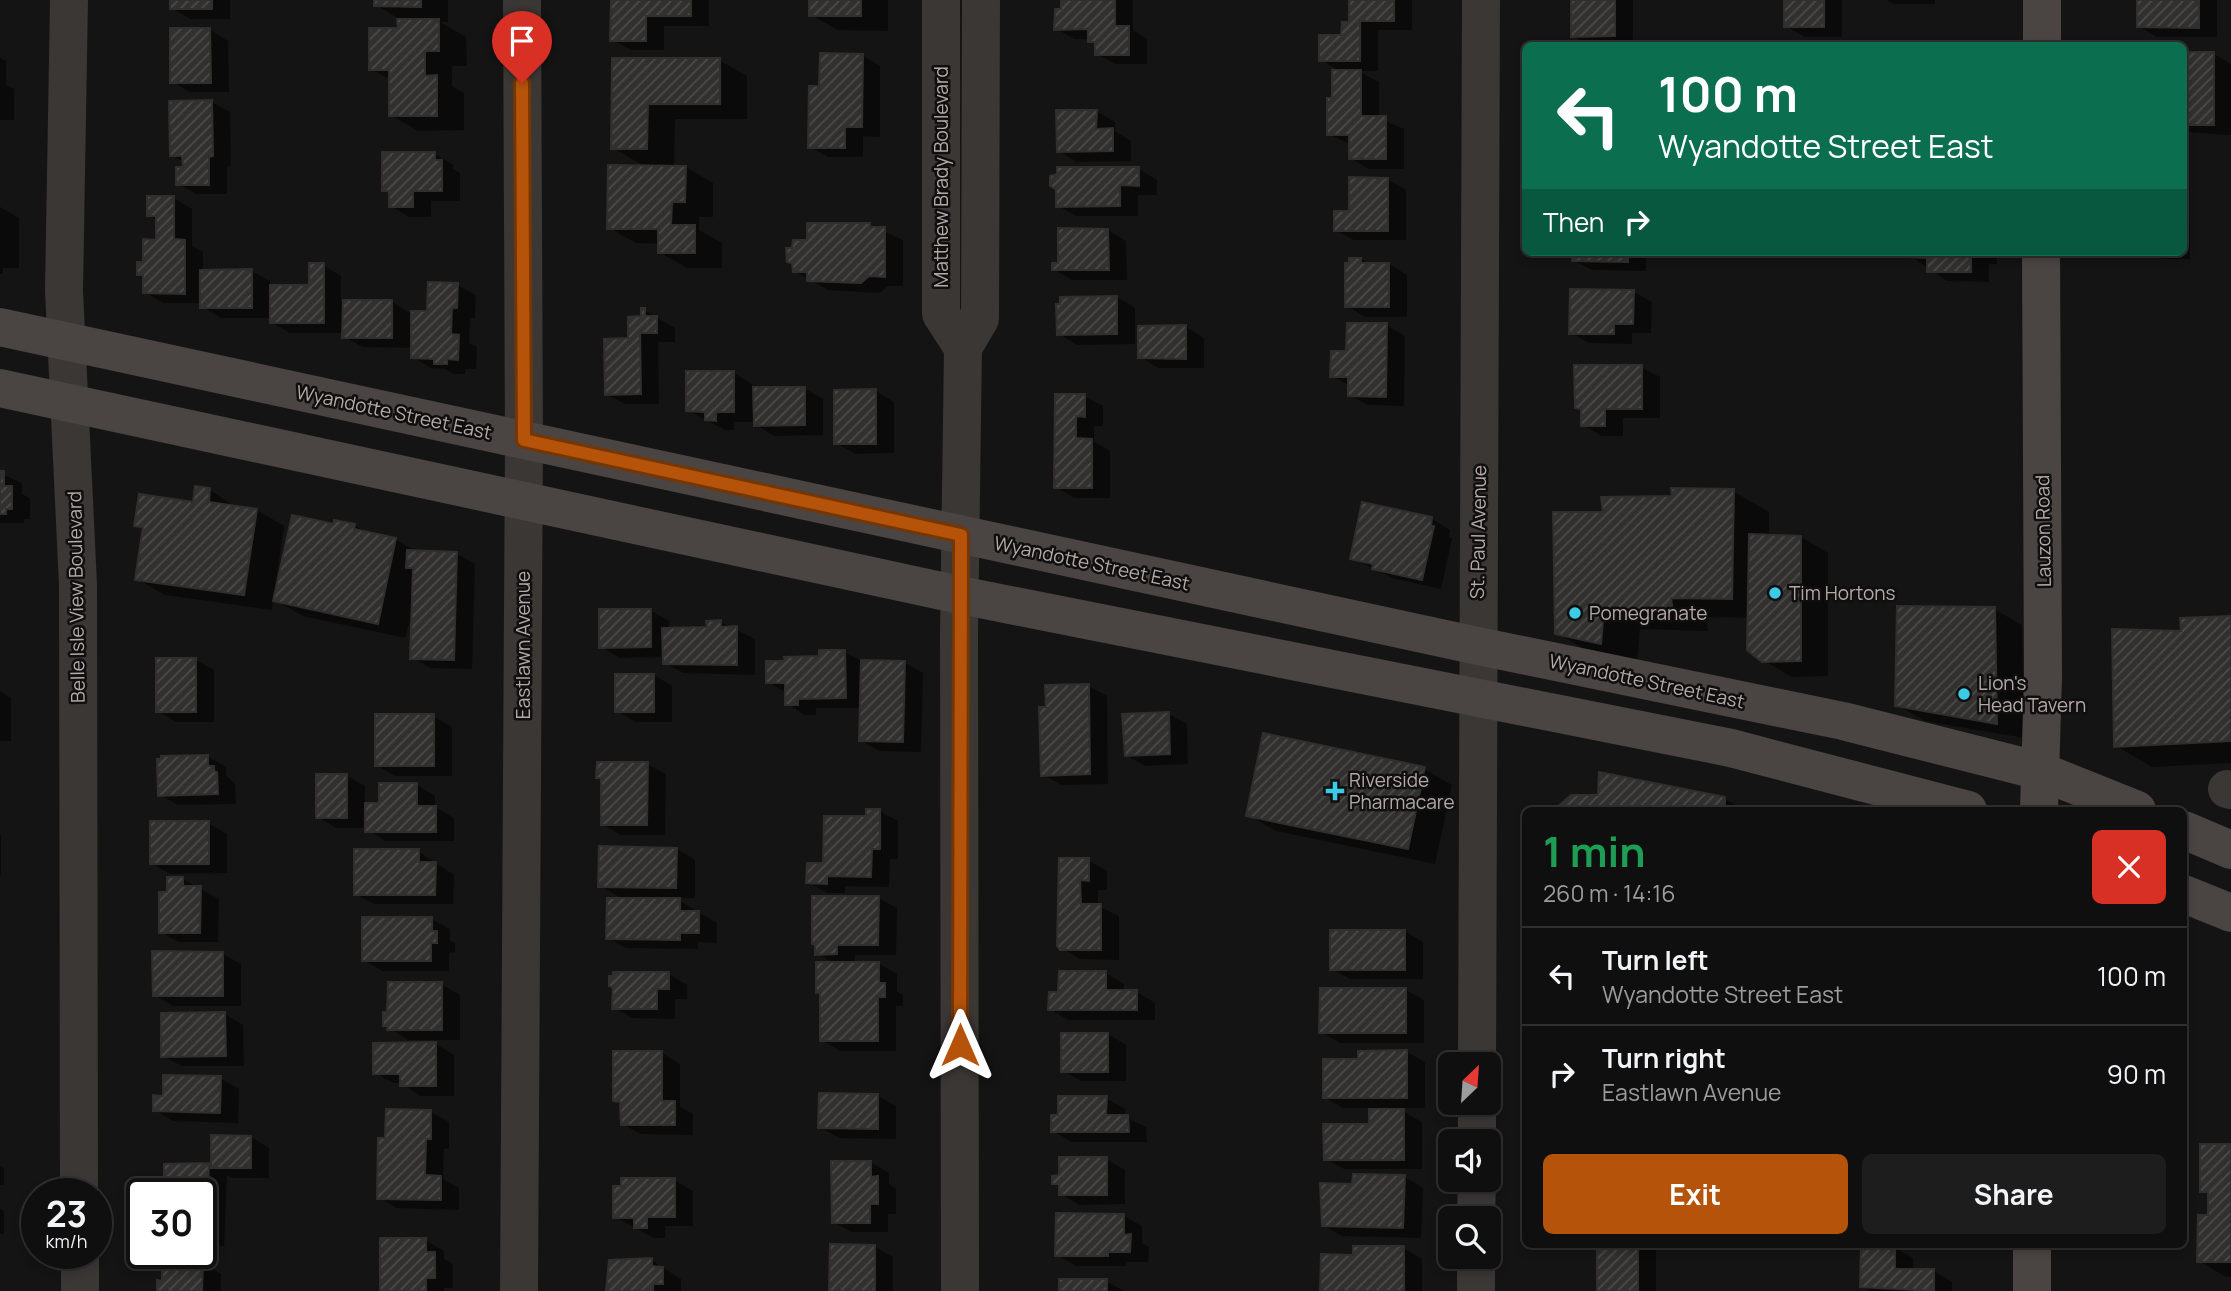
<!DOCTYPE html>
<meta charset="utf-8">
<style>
:root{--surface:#100f0f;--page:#1e1d1d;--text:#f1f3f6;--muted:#9c9c9e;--line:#302f2f;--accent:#b45309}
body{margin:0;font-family:Manrope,sans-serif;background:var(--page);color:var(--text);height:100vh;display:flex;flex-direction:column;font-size:26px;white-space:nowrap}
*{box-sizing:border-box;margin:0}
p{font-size:23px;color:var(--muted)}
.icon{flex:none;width:38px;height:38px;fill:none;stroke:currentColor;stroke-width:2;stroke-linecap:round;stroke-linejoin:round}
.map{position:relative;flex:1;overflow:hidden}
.drawer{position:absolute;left:1522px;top:807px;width:665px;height:441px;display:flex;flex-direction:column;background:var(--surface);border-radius:10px;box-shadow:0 4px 10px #0003,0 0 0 2px var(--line)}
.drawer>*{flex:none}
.top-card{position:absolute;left:1522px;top:42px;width:665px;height:214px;border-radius:10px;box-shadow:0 4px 10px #0003,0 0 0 2px var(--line);background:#0b6e4f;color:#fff;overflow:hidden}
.needle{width:46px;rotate:25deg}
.buttons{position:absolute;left:1438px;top:1052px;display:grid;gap:14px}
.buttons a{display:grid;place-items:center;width:63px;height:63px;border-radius:10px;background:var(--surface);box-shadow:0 4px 10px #0003,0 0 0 2px var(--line);font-size:35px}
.speed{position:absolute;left:21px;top:1178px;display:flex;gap:14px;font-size:35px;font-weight:700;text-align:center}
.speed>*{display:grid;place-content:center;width:91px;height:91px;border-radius:50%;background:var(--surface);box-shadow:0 4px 10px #0003,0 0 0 2px var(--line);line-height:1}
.speed small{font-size:18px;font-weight:400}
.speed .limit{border:4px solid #111;border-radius:10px;background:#fff;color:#111}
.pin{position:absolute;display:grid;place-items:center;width:60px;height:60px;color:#fff;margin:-72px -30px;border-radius:50% 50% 50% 0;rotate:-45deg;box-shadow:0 0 7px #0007}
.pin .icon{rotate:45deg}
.me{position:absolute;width:77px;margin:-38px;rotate:0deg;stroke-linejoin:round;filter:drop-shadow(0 0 5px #0008)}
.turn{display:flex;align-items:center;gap:24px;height:147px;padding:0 21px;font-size:32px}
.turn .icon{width:91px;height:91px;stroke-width:2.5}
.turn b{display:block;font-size:49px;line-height:60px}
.then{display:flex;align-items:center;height:66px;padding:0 21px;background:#0003;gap:14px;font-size:26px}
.round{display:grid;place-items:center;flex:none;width:74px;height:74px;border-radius:10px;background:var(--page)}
.summary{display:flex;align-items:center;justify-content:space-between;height:119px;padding:0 21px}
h1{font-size:42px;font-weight:700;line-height:52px;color:#1e9e55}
.primary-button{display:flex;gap:14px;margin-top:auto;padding:14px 21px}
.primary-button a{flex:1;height:80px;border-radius:10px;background:var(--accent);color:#fff;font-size:28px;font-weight:700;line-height:80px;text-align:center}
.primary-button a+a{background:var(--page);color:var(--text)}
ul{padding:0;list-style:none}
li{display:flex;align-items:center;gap:21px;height:98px;padding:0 21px;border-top:2px solid var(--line)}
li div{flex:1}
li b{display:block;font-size:26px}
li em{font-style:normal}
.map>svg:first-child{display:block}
</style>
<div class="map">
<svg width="2231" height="1291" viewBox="0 0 2231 1291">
<defs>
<pattern id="building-hatch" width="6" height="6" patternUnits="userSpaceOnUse" patternTransform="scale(1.75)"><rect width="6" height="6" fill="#31302f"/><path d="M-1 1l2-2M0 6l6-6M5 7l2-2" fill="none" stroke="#4d4b4a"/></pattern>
</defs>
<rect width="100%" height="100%" fill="#151414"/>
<path fill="#0007" d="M172,0H230V19H190L172,8Z
M376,0H448V22H440L466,37L467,66H452V86L464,93V130L418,131L391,115V80L371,69L399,30V19L376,5Z
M638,0H709V26H664V50H631L612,40Z
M811,0H888V31L838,30L811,15Z
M1063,0H1133V30L1147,39V64H1115L1097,54V45L1090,39H1075L1056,29Z
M1350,0H1412V30H1378V71H1358L1379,82V118L1404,129V169H1369L1350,158V144L1328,134L1341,72L1321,60L1343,37L1350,24Z
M1573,0H1633V46H1590L1573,36Z
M1786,0H1842V37H1805L1786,26Z
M1887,0H1935V4H1894Z
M2139,0H2217V37H2157L2138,26Z
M210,30L228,41L229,92H190L171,81Z
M2184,54H2214L2231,64V135L2184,132Z
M862,55L880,66V137L863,136V157H828L810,147L821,87Z
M0,58L6,61V85L14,89V120H0Z
M614,60H719L747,76V119H675L674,167H686L713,183V217H699V230L722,243V268H687L659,252V244L636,243L609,228L646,167L613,148Z
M212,102L230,112L231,166L227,167V194H196L178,184L184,162L171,155Z
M1096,111L1115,122V131L1131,141V161L1077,162L1058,151Z
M435,154L453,165V169L460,173V201H431V217H409L391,206V194L384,190Z
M1139,169L1157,180V195H1138V216H1076L1058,206Z
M2184,178L2189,181L2190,259H2162L2150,252H2184Z
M1388,179L1406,190V240H1354L1335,230Z
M174,198L192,209V246L203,252V271H251L270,281V286L310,287L323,265L341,276V301L392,302L413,315L429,313L457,285L476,295L475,318H470L469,343L477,347L476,369H465V374H454L445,369L431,368L412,357L413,348L363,347L344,337V333H290L271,322V318H221L202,307V303H163L145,292V278L139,274L158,242V221L148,215Z
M0,207L19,218V268H3V274H0Z
M870,225L903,240V286H888L880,293L828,290L794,271V265L788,261L809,242Z
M1108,230L1126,241L1127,280H1072L1053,269Z
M1573,252H1641L1646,255V271L1592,270L1573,260Z
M1911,252H1992L1997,255V264H1989V282L1947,281L1911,256Z
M1361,259L1369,264H1389L1407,275V317H1365L1347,306Z
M1634,292L1652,302L1651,333H1632V344L1589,343L1571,333Z
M1117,297L1135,308V344L1077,345L1059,334Z
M644,310L675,328V342H658L659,404H625L606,394Z
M1386,325L1405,336L1404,406L1368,405L1349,395L1350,386L1332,376L1348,353Z
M1186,327L1204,338V368H1158L1140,357Z
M1641,367L1660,377V418H1623V436H1602L1583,425V411L1576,407Z
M687,373H734L752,384V389L804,388L823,399V435L774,436L756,425V422H734V430H725L687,410Z
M876,391L894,402V453L855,454L836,443Z
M1056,396H1084L1103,406V426H1094V442L1110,451V498H1074L1056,487Z
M0,473L22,483V494L30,498V519H24V523H0Z
M197,488L210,490L237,508L257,510L284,526L275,588L335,526L354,525L369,534L396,540L418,552L457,554L475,564L472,669L430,668L412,657L413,610L405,638L303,616L273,599L272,610L165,595L137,579L145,530L136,525L195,504Z
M1733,491L1769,512V536L1801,537L1828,553V676L1792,677L1763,660L1749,618L1706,617L1708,631L1640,629L1637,663L1593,654L1557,633L1605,514Z
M1432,519L1450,530L1449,537L1452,538L1441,589L1392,578L1352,558Z
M1994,609L2022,625L2024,738L1925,721L1897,705Z
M650,610L669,621V630L708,629L721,622L755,639V675L683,673L665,663V657L620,658L601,647Z
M2231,618V763L2152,767L2116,746L2183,633Z
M845,652L862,661L905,663L923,673L921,752L879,751L860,740L861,708H816V715H805L787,704V693L768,682L821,658Z
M196,660L214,670V722H176L158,711Z
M654,675L672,686V722H635L617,711Z
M1088,686L1107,696L1108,784L1062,785L1043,775L1048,708Z
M0,691L11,698V741H0Z
M1169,714L1187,724L1188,764L1145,766L1126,755Z
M433,716L452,727V776H395L376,765Z
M207,756L226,767V775L235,784L236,804L178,805L160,795Z
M647,764L666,774L665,835H621L602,824L603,780L598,777Z
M1424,769L1452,785L1435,864L1276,831L1248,815Z
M347,776L365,786V805H381L417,785L435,796V807L454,818V841H385L366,828H336L318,817Z
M1572,797L1725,799L1745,810H1557Z
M879,811L898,821V859H890L889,887L845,886V893H827L808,882L868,818Z
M208,823L227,834V873L170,874L151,863Z
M0,834L1,835V875H0Z
M677,849L695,860V898H675L717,923V943L698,942V949L626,948L608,938L623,899L600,886Z
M418,851L454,875L453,904H374L355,894Z
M1061,860H1088L1107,871V890H1098V906L1119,916V960L1080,959L1061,948Z
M183,879L219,899L218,942H179L160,932L169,894Z
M878,898L897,908L896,955H855V963H878L897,974V992L903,995V1006H896V1051H840L822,1040V994L818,992L834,963L817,954Z
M431,919L450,929V940L455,943V952L449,953V971H382L364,960Z
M1405,931L1423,942V979H1350L1332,969Z
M223,954L241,964V1006H173L154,995Z
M1106,973L1124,984V992H1137L1155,1003V1020H1068L1050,1009L1060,994Z
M669,974L687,985V999H675V1019L633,1018L614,1008Z
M441,984L460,995V1040H408L385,1025L389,1014Z
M1406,990L1424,1000V1043H1340L1321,1032Z
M225,1014L243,1025L244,1066H182L163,1056Z
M1108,1034L1126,1045V1081H1081L1063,1071Z
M436,1044L454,1055V1096H420L402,1083H393L375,1073Z
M1407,1052L1425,1062V1108H1397L1422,1122V1169H1344L1325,1159L1371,1125V1108H1343L1324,1097L1360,1061Z
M662,1053L680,1064V1107L693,1114V1135L641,1134L622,1124V1105L614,1100Z
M220,1078L239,1089L238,1123L173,1121L155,1110Z
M878,1096L896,1106V1139L839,1138L820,1127Z
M1106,1098L1125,1109V1117L1146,1127L1147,1142H1072L1053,1131L1059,1116Z
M431,1112L449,1122V1148L444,1149L443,1179L459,1188V1210L397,1208L379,1198L387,1140Z
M251,1137L269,1148V1178H232L227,1175L224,1246H201V1194L208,1165L213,1168Z
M2231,1146V1277H2226L2199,1261L2209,1217L2210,1196L2202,1191Z
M1106,1159L1125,1170V1204L1079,1205L1061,1194V1187L1054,1183Z
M870,1162L889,1173V1184L896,1189V1214H888V1232H852L833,1222Z
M0,1166L4,1168V1185H0Z
M1405,1177L1423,1188L1421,1238L1342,1236L1323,1225L1354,1185Z
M674,1180L693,1191V1226H665V1238H654L615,1217Z
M0,1209L4,1211V1234H0Z
M1124,1216L1142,1226V1243L1149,1247L1148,1262H1126V1266H1076L1057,1255Z
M425,1240L444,1251V1259L453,1264V1288H444V1291H382Z
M1599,1244H1656V1291H1599Z
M874,1246L893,1257V1291H831Z
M1894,1247L1913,1258V1271H1934L1952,1282V1291H1870L1862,1286Z
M1403,1248L1422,1259V1291H1322L1355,1257Z
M651,1260L681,1279V1291H609Z
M202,1263L221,1274V1291H158L163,1283Z
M1106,1281L1124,1291H1061Z"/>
<path fill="url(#building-hatch)" stroke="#312f2e" stroke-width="2" d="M170,0H212V9H170Z
M374,0H421V7L374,6Z
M611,0H691V16H646V41H610Z
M809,0H861V16H809Z
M1061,0H1115V26H1129V55H1095V42H1088V29L1054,30L1055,9H1061Z
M1349,0H1394V21H1360V61H1319V35H1341L1342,22H1349Z
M1571,0H1615V36L1571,37Z
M1784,0H1824V27H1784Z
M2137,0H2199V28L2137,27Z
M397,19H439V51H425V76L437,75V116H389V70H369V28H398Z
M170,28H210L211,83H170Z
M1881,43H1953V46H1881Z
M2184,52H2214V125H2184Z
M820,53L863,54L862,127H845V148H808L809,86H819Z
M612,58H720V104H648L647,149H611Z
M1332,70H1361V116H1386V159H1349V135H1327V98H1332Z
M212,100L213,156L209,157V185H176V167H183L182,156H170L169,101Z
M1056,110H1097L1096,129L1113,128V151L1057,152Z
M382,152H435V160H442V191H413V207H389V191H382Z
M608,165L686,166L685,202H672L671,225H695V253H658V229H607Z
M1057,167H1139V186L1120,185V206L1056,207V189L1050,186V176L1057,174Z
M1349,177L1388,178V231H1334V211H1349Z
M147,196H174V239L185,240V294L143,293V275H137V262H143V239L156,240V216H147Z
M807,223H870V227H885V277L869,276L861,283L807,281V272H793L792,263L787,262L786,248H792L793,240H807Z
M1058,228L1108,229L1109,270H1052V263H1058Z
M1572,252H1628V262L1572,261Z
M1910,252H1979V255H1971V272H1927V258L1909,257Z
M1349,258H1361V263H1389V307H1345V263H1349Z
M309,263H324V323H270V285H309Z
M252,269V308H200V270Z
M428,282L458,283L457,308H452L451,334L459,335L458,360L447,359V364H434V359L411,358V311H427Z
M1570,289L1634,290L1633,324H1614V334H1569Z
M1117,296V334L1057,335L1056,304H1060V297Z
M343,300H392V338H342Z
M641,308H645V316H657V333H640L641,394L605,395L604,339L628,338V317L641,316Z
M1347,323H1387L1386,397L1348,396V377H1330L1331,351H1346Z
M1186,325V359L1138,358V326Z
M1574,365H1642V409H1605V426H1581V409L1575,408Z
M686,371H734V412H716V421L705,420V412L686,411Z
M753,387H805V425L754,426Z
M876,389V444H834V390Z
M1055,394H1085V417L1076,416V438L1092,439V488H1054Z
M0,471H4V486H12V509H6V514H0Z
M195,486L210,488L209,502L257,509L244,595L135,580L143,527L134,526L139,494L193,502Z
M1671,488L1734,489L1732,599L1671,598L1673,612L1604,610L1601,644L1555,634L1553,512H1603L1601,497L1672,496Z
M1362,502L1432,517L1431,526H1434L1422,580L1372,569L1373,564L1350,559Z
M292,515L334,524V520L355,524L354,529L396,538L378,624L273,601Z
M1749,534L1801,536V661L1762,662L1747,650Z
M407,550L457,552L454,660L410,659L413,568H406Z
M1897,606L1995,607L1997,724L1895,706Z
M599,609H651V647L599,648Z
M2231,616V741L2114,747L2112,629L2181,631L2180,618Z
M721,620V627L737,626V665L663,664L662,628L707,627L706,621Z
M819,650H845L846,698L798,699V705H785V683H766V661H785L784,657L819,656Z
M156,658H196V712H156Z
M861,660L905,661L903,742L859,741Z
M615,674H654V712H615Z
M1089,684L1090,774L1041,776L1039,707H1046L1045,685Z
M1169,712L1170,754L1125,756L1122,714Z
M375,714H434V766H375Z
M1263,733L1425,767L1408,849L1246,816Z
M208,755V766H214V771L217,772L218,794L158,796L157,759H161V756Z
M597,762H648L647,825H601V778H596Z
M1599,772L1725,797V810H1554L1571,795H1598Z
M316,774H347V818H316Z
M379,783H417V806H436V832H365V803H379Z
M866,809H880V849H872L871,877L827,876V884L806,883L807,863H823L824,816H866Z
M150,821H209V864H150Z
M599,846L677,848L676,888L598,887Z
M354,849H419V862H436L435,895H354Z
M1059,858H1089V881L1080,880L1081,904H1101V950H1060L1057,946Z
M167,877H183V886H201L200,933H159V892H167Z
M812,896H879L878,945H837V954L815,955V944H812Z
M607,898H680V911H699V933H680V940L606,939Z
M362,917H432V931H437V943H431V961H362Z
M1330,930H1405V970H1330Z
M152,951L223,952V996H153Z
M816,962H879V983H885V997H878V1041H820V992L816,993Z
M1059,971H1106V990H1137V1010H1048L1049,992H1058Z
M613,972H669V989H657V1009H612L613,987L609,986V976H613Z
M388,982H442V1030H387L388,1026H383V1012H387Z
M1320,988H1406V1033H1319Z
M225,1012L226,1056L161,1057V1013Z
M1061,1033H1108V1072H1061Z
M436,1042V1086H400V1074H373V1043Z
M1407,1050V1098H1323V1059H1358V1051Z
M613,1051H662V1101H675V1125H621L620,1102L613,1101Z
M163,1075L221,1076L220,1113L153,1111V1095L163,1096Z
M819,1093L878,1094V1129L818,1128Z
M1058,1096H1107L1106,1115H1128L1129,1132H1051V1115H1058Z
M386,1109L431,1110V1139H426L425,1175L441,1176V1200L377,1199L378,1138H385Z
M1369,1109H1404V1160H1324L1323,1124H1369Z
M211,1135L251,1136V1168H211Z
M2200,1144H2231V1262H2197L2198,1215H2208V1192H2200Z
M1059,1157H1107V1195H1059V1184H1052V1176L1059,1175Z
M831,1161H871V1177L878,1176V1204H870V1223H832Z
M209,1163L206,1237H201V1194H164V1164Z
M1353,1174L1405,1175L1403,1228L1322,1226L1320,1183L1352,1184Z
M621,1178H675V1217H647V1228H634V1218H613V1186H621Z
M1056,1213L1124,1214V1235L1131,1234L1130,1252H1108V1256H1055Z
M380,1238H426V1252H435V1278H426V1291H380Z
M830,1244L875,1245V1291H829Z
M1597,1244H1638V1291H1597Z
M1861,1245H1895V1269H1934V1291L1860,1287Z
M1353,1246H1404V1291H1320L1321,1254L1353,1255Z
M652,1258V1266L663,1267V1284H653V1291H606L609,1260Z
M162,1261L203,1262L202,1291H157V1280L162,1281Z
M1059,1279H1107V1291H1059Z"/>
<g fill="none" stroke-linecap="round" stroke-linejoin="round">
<path stroke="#3a3735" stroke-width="38" d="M69,0L64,291L78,585L79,1194
M941,0V314L963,348
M2227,789L2231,790
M1477,1064L1481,0
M1477,1141V1102
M1476,1218L1477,1180
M80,1253V1291
M519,1291L524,440L522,0
M960,1291L959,635L963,348L980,319L981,0
M1476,1291V1256"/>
<path stroke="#4a4543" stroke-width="38" d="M2042,46V0
M0,327L1478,646L1843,721L2040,771L2137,810
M0,388L960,595L1731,748L1968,810
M2039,810L2043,677L2041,252
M2184,830L2231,850
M2184,894L2231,913
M2032,1291V1244"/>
</g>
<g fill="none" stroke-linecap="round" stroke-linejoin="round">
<g stroke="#753606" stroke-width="18">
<path id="route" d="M522,83L524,440L961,535L960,1045"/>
</g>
<use href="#route" stroke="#b45309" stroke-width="12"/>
</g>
<g fill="#3ccae5" stroke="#100f0f" stroke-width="2.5">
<circle cx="1775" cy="593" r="7"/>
<circle cx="1575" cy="613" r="7"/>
<circle cx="1964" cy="694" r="7"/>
<path d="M1331.5 780.5h7v7h7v7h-7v7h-7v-7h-7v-7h7z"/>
</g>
<g text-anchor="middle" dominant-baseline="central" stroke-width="5" stroke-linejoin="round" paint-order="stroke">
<g font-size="19" fill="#b5a9a6" stroke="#100f0f">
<text transform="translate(941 177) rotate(-90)">Matthew Brady Boulevard</text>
<text transform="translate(394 412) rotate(12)">Wyandotte Street East</text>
<text transform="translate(2043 531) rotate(-91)">Lauzon Road</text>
<text transform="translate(1478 532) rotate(-89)">St. Paul Avenue</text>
<text transform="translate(1092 563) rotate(12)">Wyandotte Street East</text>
<text transform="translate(76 597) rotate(-91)">Belle Isle View Boulevard</text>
<text transform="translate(523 645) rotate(-90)">Eastlawn Avenue</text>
<text transform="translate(1647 681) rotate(12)">Wyandotte Street East</text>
</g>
<g font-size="19" fill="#b5a9a6" stroke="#100f0f" text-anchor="start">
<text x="1789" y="593">Tim Hortons</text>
<text x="1589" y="613">Pomegranate</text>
<text x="1978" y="683">Lion's<tspan x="1978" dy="22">Head Tavern</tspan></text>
<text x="1349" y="780">Riverside<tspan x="1349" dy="22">Pharmacare</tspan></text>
</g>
</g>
</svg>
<div class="buttons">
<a><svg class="needle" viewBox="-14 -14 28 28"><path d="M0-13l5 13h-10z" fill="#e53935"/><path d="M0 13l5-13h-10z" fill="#9c9c9e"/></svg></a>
<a><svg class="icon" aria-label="sound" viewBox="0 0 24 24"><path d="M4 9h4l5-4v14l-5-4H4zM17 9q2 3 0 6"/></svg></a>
<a><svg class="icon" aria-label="search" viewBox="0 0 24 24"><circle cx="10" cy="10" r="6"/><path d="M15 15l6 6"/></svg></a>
</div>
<div class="speed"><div>23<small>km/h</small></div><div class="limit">30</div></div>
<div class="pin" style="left:522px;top:83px;background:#d93025"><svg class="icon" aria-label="arrive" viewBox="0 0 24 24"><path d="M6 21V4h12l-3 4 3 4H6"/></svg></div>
<svg class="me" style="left:960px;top:1045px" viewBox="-20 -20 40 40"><path d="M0-17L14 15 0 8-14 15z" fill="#b45309" stroke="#fff" stroke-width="4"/></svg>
<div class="top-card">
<div class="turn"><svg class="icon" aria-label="left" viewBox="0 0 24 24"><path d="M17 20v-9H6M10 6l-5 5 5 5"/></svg><div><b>100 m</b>Wyandotte Street East</div></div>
<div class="then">Then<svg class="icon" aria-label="right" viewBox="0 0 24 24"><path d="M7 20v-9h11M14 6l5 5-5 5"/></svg></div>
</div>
<section class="drawer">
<div class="summary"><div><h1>1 min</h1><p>260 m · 14:16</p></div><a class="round" style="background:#d93025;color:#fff"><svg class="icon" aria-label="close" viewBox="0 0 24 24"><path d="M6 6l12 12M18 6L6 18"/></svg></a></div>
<ul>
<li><svg class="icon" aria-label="left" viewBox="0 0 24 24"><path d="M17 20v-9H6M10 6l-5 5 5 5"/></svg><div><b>Turn left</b><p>Wyandotte Street East</p></div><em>100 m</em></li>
<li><svg class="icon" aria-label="right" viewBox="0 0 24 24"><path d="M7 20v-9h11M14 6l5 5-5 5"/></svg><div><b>Turn right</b><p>Eastlawn Avenue</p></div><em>90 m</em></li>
</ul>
<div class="primary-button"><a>Exit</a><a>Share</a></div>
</section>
</div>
